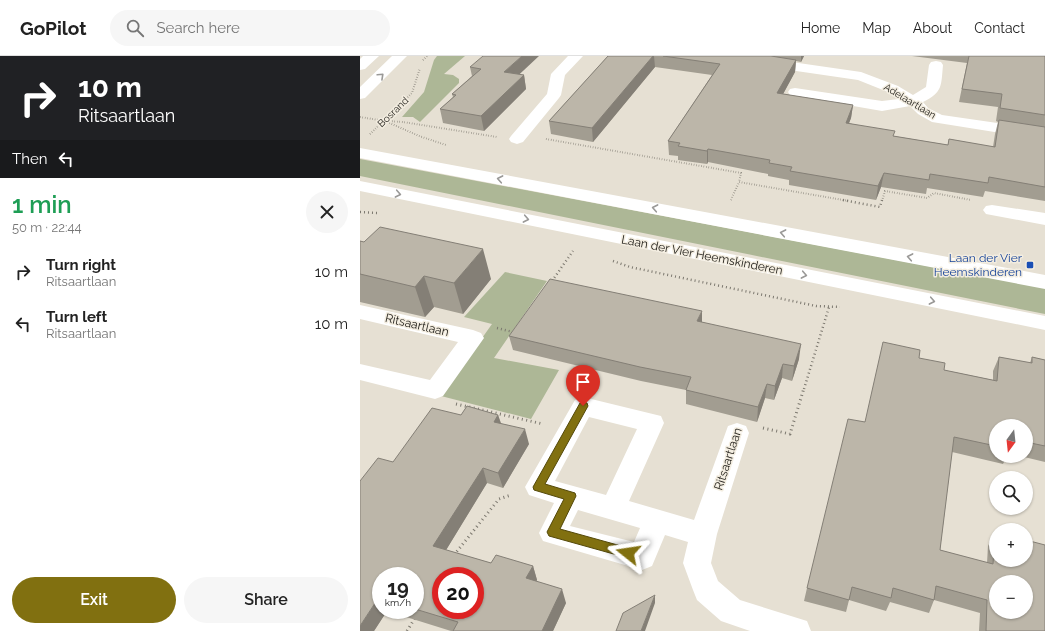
<!DOCTYPE html>
<meta charset="utf-8">
<style>
:root{--surface:#fff;--page:#f6f6f6;--text:#222;--muted:#767676;--line:#e0e0e0;--accent:#817010}
body{margin:0;font-family:Raleway,sans-serif;background:var(--page);color:var(--text);height:100vh;display:flex;flex-direction:column;font-size:15px;white-space:nowrap}
*{box-sizing:border-box;margin:0}
p{font-size:13px;color:var(--muted)}
.icon{flex:none;width:22px;height:22px;fill:none;stroke:currentColor;stroke-width:2;stroke-linecap:round;stroke-linejoin:round}
.map{position:relative;flex:1;overflow:hidden}
.drawer{display:flex;flex-direction:column;background:var(--surface);width:360px}
.drawer>*{flex:none}
.top-card{background:#202124;color:#fff;overflow:hidden}
.needle{width:26px;rotate:195deg}
.controls{position:absolute;left:629px;top:363px;display:grid;gap:8px}
.controls a{display:grid;place-items:center;width:44px;height:44px;border-radius:50%;background:var(--surface);box-shadow:0 1px 3px #0004;font-size:20px}
.speed{position:absolute;left:12px;top:511px;display:flex;gap:8px;font-size:20px;font-weight:700;text-align:center}
.speed>*{display:grid;place-content:center;width:52px;height:52px;border-radius:50%;background:var(--surface);box-shadow:0 1px 3px #0004;line-height:1}
.speed small{font-size:10px;font-weight:400}
.speed .limit{border:6px solid #d22;background:#fff;color:#111}
.pin{position:absolute;display:grid;place-items:center;width:34px;height:34px;color:#fff;margin:-41px -17px;border-radius:50% 50% 50% 0;rotate:-45deg;box-shadow:0 0 4px #0007}
.pin .icon{rotate:45deg}
.me{position:absolute;width:44px;margin:-22px;rotate:285deg;stroke-linejoin:round;filter:drop-shadow(0 0 3px #0008)}
.turn{display:flex;align-items:center;gap:14px;height:84px;padding:0 12px;font-size:18px}
.turn .icon{width:52px;height:52px;stroke-width:2.5}
.turn b{display:block;font-size:28px;line-height:34px}
.then{display:flex;align-items:center;height:38px;padding:0 12px;background:#0003;gap:8px;font-size:15px}
.round{display:grid;place-items:center;flex:none;width:42px;height:42px;border-radius:21px;background:var(--page)}
.headline{display:flex;align-items:center;justify-content:space-between;height:68px;padding:0 12px}
h1{font-size:24px;font-weight:600;line-height:30px;color:#1e9e55}
.action{display:flex;gap:8px;margin-top:auto;padding:8px 12px}
.action a{flex:1;height:46px;border-radius:24px;background:var(--accent);color:#fff;font-size:16px;font-weight:600;line-height:46px;text-align:center}
.action a+a{background:var(--page);color:var(--text)}
ul{padding:0;list-style:none}
li{display:flex;align-items:center;gap:12px;height:52px;padding:0 12px}
li div{flex:1}
li b{display:block;font-size:15px}
li em{font-style:normal}
header{display:flex;align-items:center;gap:24px;box-sizing:border-box;height:56px;padding:0 20px;background:var(--surface);border-bottom:1px solid var(--line)}
header strong{font-size:19px}
nav{display:flex;gap:22px;margin-inline-start:auto;font-size:14px}
.search{width:280px;height:36px;background:var(--page);display:flex;align-items:center;gap:10px;box-sizing:border-box;padding:0 14px;border-radius:22px;color:var(--muted);font-size:15px}
main{display:flex;flex:1;min-height:0}
.map>svg:first-child{display:block}
</style>
<header>
<strong>GoPilot</strong>
<div class="search"><svg class="icon" aria-label="search" viewBox="0 0 24 24"><circle cx="10" cy="10" r="6"/><path d="M15 15l6 6"/></svg>Search here</div>
<nav><a>Home</a><a>Map</a><a>About</a><a>Contact</a></nav>
</header>
<main>
<section class="drawer">
<div class="top-card">
<div class="turn"><svg class="icon" aria-label="right" viewBox="0 0 24 24"><path d="M7 20v-9h11M14 6l5 5-5 5"/></svg><div><b>10 m</b>Ritsaartlaan</div></div>
<div class="then">Then<svg class="icon" aria-label="left" viewBox="0 0 24 24"><path d="M17 20v-9H6M10 6l-5 5 5 5"/></svg></div>
</div>
<div class="headline"><div><h1>1 min</h1><p>50 m · 22:44</p></div><a class="round"><svg class="icon" aria-label="close" viewBox="0 0 24 24"><path d="M6 6l12 12M18 6L6 18"/></svg></a></div>
<ul>
<li><svg class="icon" aria-label="right" viewBox="0 0 24 24"><path d="M7 20v-9h11M14 6l5 5-5 5"/></svg><div><b>Turn right</b><p>Ritsaartlaan</p></div><em>10 m</em></li>
<li><svg class="icon" aria-label="left" viewBox="0 0 24 24"><path d="M17 20v-9H6M10 6l-5 5 5 5"/></svg><div><b>Turn left</b><p>Ritsaartlaan</p></div><em>10 m</em></li>
</ul>
<div class="action"><a>Exit</a><a>Share</a></div>
</section>
<div class="map">
<svg width="685" height="575" viewBox="0 0 685 575">
<rect width="100%" height="100%" fill="#e6e0d3"/>
<path fill="#adb796" d="M77,0H105L84,18L93,19L99,23V27L60,66L53,61H42L64,36L74,4Z
M0,103L685,232V258L0,120Z
M145,216L187,225L134,302L199,314L171,363L81,340L132,268L104,261Z"/>
<g fill="none" stroke-linecap="round" stroke-linejoin="round">
<path stroke="#7c786f" stroke-width="2" stroke-dasharray="0.5 2" stroke-linecap="butt" d="M63,4L67,0
M0,61L25,65L59,80L86,89
M27,65L43,66L137,81
M10,78L52,37L60,12
M186,83L381,117L379,126
M371,144L379,126L489,145
M522,145L525,135L567,142L574,137L611,144"/>
<path stroke="#7c786f" stroke-width="2.5" stroke-dasharray="1 3" stroke-linecap="butt" d="M483,144L520,151L522,144
M0,156L17,157
M253,205L270,211L456,250L480,251
M192,225L213,195
M137,272L153,276
M444,333L469,251"/>
<path stroke="#7c786f" stroke-width="3" stroke-dasharray="1 3.5" stroke-linecap="butt" d="M96,348L183,368
M403,372L430,378L444,332
M94,499L139,443L151,439
M47,575L55,562"/>
<path fill="#fff" fill-rule="evenodd" d="M3,0H19L5,13L0,14V3Z
M32,0H47L5,42L0,43V31Z
M208,0H223L205,19L201,39L199,42L163,86L157,88L151,86L149,83L151,80L187,38L191,18Z
M354,0H390L501,16L538,30L553,39L566,31L569,9L571,6L576,5L581,6L583,9C581,30 583,36 563,46L568,52L582,59L685,74V84L572,66L558,58L550,50L522,55L430,39L428,36L430,33L435,32L522,45L539,43L528,36L498,24L361,4L356,3Z
M0,92L685,219V233L0,102Z
M0,125L685,260V274L0,135Z
M632,149L685,157V169L626,158L623,154L626,150Z
M0,249L113,274L121,277L124,282L83,340L75,343L0,324V308L70,324L98,286L0,263Z
M223,341L301,360L304,367L269,445L334,464L368,370L377,367L386,370L389,377L357,478L351,507L358,525L380,544L447,565L451,575H390L361,565L337,544L333,534L323,507L328,486L305,479L292,510L282,514L183,485L179,477L194,447L169,439L165,431L215,344ZM229,361L277,373L246,439L195,425ZM218,454L280,472L274,486L210,470Z"/>
</g>
<path fill="#a29d91" fill-rule="evenodd" d="M248,0H444L441,6L436,5L435,16L423,38L493,49L491,62L489,67L534,80L588,89L589,83L633,91L635,78L638,66L636,65L638,51L599,46L607,7L552,0H685V145L625,135L623,141L567,132L566,138L521,131L516,144L429,129V124L408,120V118L348,106L347,108L318,104V100L309,99L308,85L352,19L295,11L233,86L191,78L189,65Z
M110,11L164,19L166,33L124,75L83,67L80,53L93,41L92,38L112,20Z
M0,185L131,223L103,258L74,251L65,261L0,246Z
M342,266L439,303L432,325L422,322L414,344L405,342L397,366L326,348V334L281,325L153,294L149,280Z
M639,301L670,307L672,301L685,304V406L660,400H666V370H636V400H647L643,408L592,396L580,494L627,507L628,490L635,476L685,575H619L620,557L574,544L569,557L530,546L526,555L489,544L486,556L444,545L447,532L559,302L584,314L633,324V315Z
M101,359H138L141,367L169,388L143,432L127,427L86,494L131,507L173,510L177,524L176,525L206,547L193,575H91L27,555L14,575L33,406ZM21,520H55V554H21Z"/>
<path fill="#847f76" d="M162,0H179L147,30L144,16Z
M293,0H294L295,11L233,86L232,72Z
M441,0H444L441,6Z
M436,4L435,16L416,51L417,37Z
M164,19L166,33L124,75L121,60Z
M493,49L491,62L484,80L486,67Z
M348,93V106L347,108V95Z
M524,117L521,131L516,144L518,130Z
M123,193L131,223L103,258L94,227Z
M64,220L74,251L65,261L55,231Z
M342,255V270L337,265Z
M441,288L439,303L432,325L434,310Z
M423,308L422,322L414,344L415,330Z
M407,328L405,342L397,366L398,351Z
M138,359L143,374L134,366Z
M165,373L169,388L143,432L138,417Z
M123,412L127,427L80,504L73,490Z
M173,510L177,524L171,535L166,522Z
M202,533L206,547L193,575H182Z
M295,539V547L285,575H281Z
M19,541L21,545V554H27V555L14,575H0V570Z"/>
<path fill="#bcb6a9" stroke="#847f76" fill-rule="evenodd" d="M123,0H162L144,16L164,19L121,60L80,53L96,39L92,38L121,13L110,11Z
M248,0H293L232,72L189,65Z
M303,0H411L436,4L417,37L493,49L486,67L535,75L533,80L588,89L589,83L635,91L639,64L685,71V131L629,121L628,127L570,118L569,124L524,117L518,130L430,115L432,111L409,107L410,104L348,93L347,95L318,90L320,87L308,85L360,8Z
M609,0H685V59L640,52L642,38L602,33Z
M20,171L123,193L94,227L64,220L55,231L0,218V185L4,186Z
M190,223L342,255L337,265L441,288L434,310L423,308L415,330L407,328L398,351L326,334L331,321L280,311L149,280Z
M523,286L560,294L559,302L585,307L584,314L637,325L639,301L672,307V301L685,304V390L666,386V370H636V390L594,381L580,494L633,508L635,476H636V504H666V484L685,489V575H626L627,544L576,530L574,544L533,532L531,542L492,531L489,544L447,532L488,363L505,366ZM636,526H666V556H636Z
M107,350L138,359L134,366L165,373L138,417L123,412L73,490L131,507L136,499L173,510L166,522L202,533L182,575H93L98,566L55,553V520H21V542L19,541L0,570V425L18,402L33,406L72,352L101,359ZM81,520H115V554H81Z
M295,539L281,575H256L263,557Z"/>
<defs><path id="oneway-chevron" d="M-2-3.5L2.5 0L-2 3.5" fill="none" stroke-width="1.6" stroke-linecap="round" stroke-linejoin="round"/></defs>
<g stroke="#9a9997">
<use href="#oneway-chevron" transform="translate(21 20) rotate(-43)"/>
<use href="#oneway-chevron" transform="translate(140 123) rotate(-169)"/>
<use href="#oneway-chevron" transform="translate(38 138) rotate(11)"/>
<use href="#oneway-chevron" transform="translate(295 152) rotate(-169)"/>
<use href="#oneway-chevron" transform="translate(166 163) rotate(11)"/>
<use href="#oneway-chevron" transform="translate(423 177) rotate(-169)"/>
<use href="#oneway-chevron" transform="translate(550 201) rotate(-169)"/>
<use href="#oneway-chevron" transform="translate(444 219) rotate(11)"/>
<use href="#oneway-chevron" transform="translate(572 245) rotate(11)"/>
</g>
<path fill="#817010" stroke="#54490a" d="M223,346L227,347L228,350L185,428L215,437L216,440L200,473L272,493L273,497L272,500L268,502L189,480L187,476L204,443L174,434L173,431L220,347Z"/>
<rect fill="#1a4fb4" stroke="#f3ede0" stroke-width="1.5" x="666" y="205" width="8" height="8" rx="2"/>
<g text-anchor="middle" dominant-baseline="central" stroke-width="3" stroke-linejoin="round" paint-order="stroke">
<g font-size="10" fill="#1e1c17" stroke="#f3ede0">
<text transform="translate(550 45) rotate(31)">Adelaartlaan</text>
<text transform="translate(33 56) rotate(-44)">Bosrand</text>
</g>
<g font-size="12" fill="#1e1c17" stroke="#f3ede0">
<text transform="translate(342 199) rotate(11)">Laan der Vier Heemskinderen</text>
<text transform="translate(57 269) rotate(13)">Ritsaartlaan</text>
<text transform="translate(368 403) rotate(-72)">Ritsaartlaan</text>
</g>
<g font-size="12" fill="#164399" stroke="#f3ede0" text-anchor="end">
<text x="662" y="202">Laan der Vier<tspan x="662" dy="14">Heemskinderen</tspan></text>
</g>
</g>
</svg>
<div class="controls">
<a><svg class="needle" viewBox="-14 -14 28 28"><path d="M0-13l5 13h-10z" fill="#e53935"/><path d="M0 13l5-13h-10z" fill="#767676"/></svg></a>
<a><svg class="icon" aria-label="search" viewBox="0 0 24 24"><circle cx="10" cy="10" r="6"/><path d="M15 15l6 6"/></svg></a>
<a>+</a>
<a>−</a>
</div>
<div class="speed"><div>19<small>km/h</small></div><div class="limit">20</div></div>
<div class="pin" style="left:223px;top:350px;background:#d93025"><svg class="icon" aria-label="arrive" viewBox="0 0 24 24"><path d="M6 21V4h12l-3 4 3 4H6"/></svg></div>
<svg class="me" style="left:268px;top:497px" viewBox="-20 -20 40 40"><path d="M0-17L14 15 0 8-14 15z" fill="#817010" stroke="#fff" stroke-width="4"/></svg>
</div>
</main>
